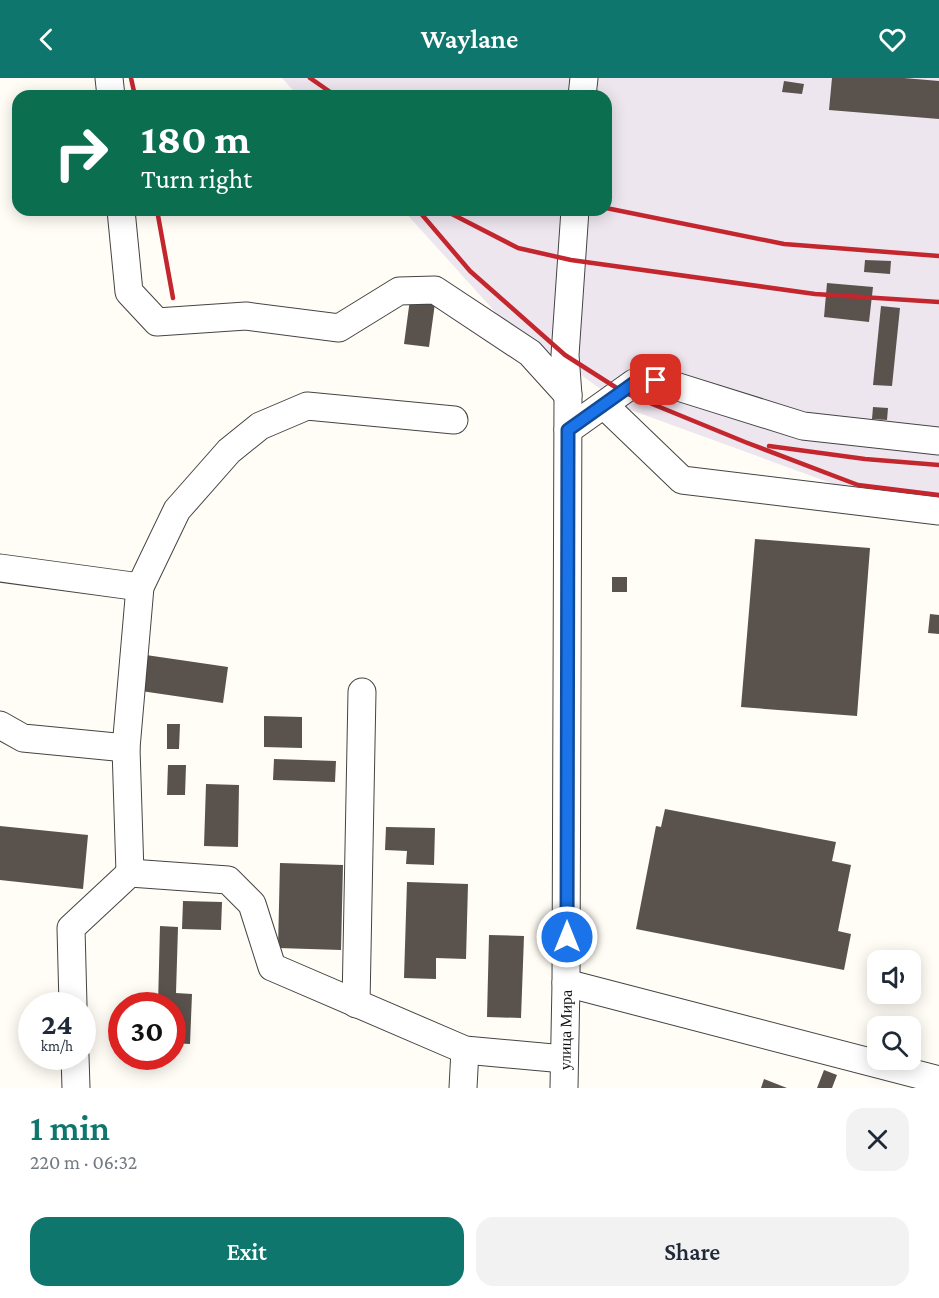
<!DOCTYPE html>
<meta charset="utf-8">
<style>
:root{--surface:#fff;--page:#f2f2f3;--text:#1f2937;--muted:#747a83;--accent:#0f766e}
body{margin:0;font-family:"Crimson Pro",serif;background:var(--page);color:var(--text);height:100vh;display:flex;flex-direction:column;font-size:22px;white-space:nowrap}
*{box-sizing:border-box;margin:0}
p{font-size:20px;color:var(--muted)}
.icon{flex:none;width:33px;height:33px;fill:none;stroke:currentColor;stroke-width:2;stroke-linecap:round;stroke-linejoin:round}
.map{position:relative;height:1010px;overflow:hidden}
.details{display:flex;flex-direction:column;background:var(--surface);flex:1}
.details>*{flex:none}
.banner{position:absolute;left:12px;top:12px;width:600px;height:126px;border-radius:18px;box-shadow:0 3px 15px #0003;background:#0b6e4f;color:#fff;overflow:hidden}
.fabs{position:absolute;left:867px;top:872px;display:grid;gap:12px}
.fabs a{display:grid;place-items:center;width:54px;height:54px;border-radius:12px;background:var(--surface);box-shadow:0 3px 15px #0003;font-size:30px}
.speed{position:absolute;left:18px;top:914px;display:flex;gap:12px;font-size:30px;font-weight:700;text-align:center}
.speed>*{display:grid;place-content:center;width:78px;height:78px;border-radius:50%;background:var(--surface);box-shadow:0 3px 15px #0003;line-height:1}
.speed small{font-size:15px;font-weight:400}
.speed .limit{border:9px solid #d22;background:#fff;color:#111}
.pin{position:absolute;display:grid;place-items:center;width:51px;height:51px;color:#fff;margin:-26px;border-radius:12px;box-shadow:0 3px 9px #0006}
.me{position:absolute;width:66px;margin:-33px;rotate:0deg;stroke-linejoin:round;filter:drop-shadow(0 0 4px #0008)}
.turn{display:flex;align-items:center;gap:21px;height:126px;padding:0 30px;font-size:27px}
.turn .icon{width:78px;height:78px;stroke-width:2.5}
.turn b{display:block;font-size:42px;line-height:51px}
.round{display:grid;place-items:center;flex:none;width:63px;height:63px;border-radius:18px;background:var(--page)}
.head{display:flex;align-items:center;justify-content:space-between;height:102px;padding:0 30px}
h1{font-size:36px;font-weight:600;line-height:45px;color:var(--accent)}
.button{display:flex;gap:12px;margin-top:auto;padding:12px 30px}
.button a{flex:1;height:69px;border-radius:18px;background:var(--accent);color:#fff;font-size:24px;font-weight:600;line-height:69px;text-align:center}
.button a+a{background:var(--page);color:var(--text)}
header{display:flex;justify-content:space-between;align-items:center;height:78px;padding:0 30px;background:var(--accent);color:#fff;font-size:27px;font-weight:600}
.map>svg:first-child{display:block}
</style>
<header><svg class="icon" aria-label="back" viewBox="0 0 24 24"><path d="M15 5l-7 7 7 7"/></svg>Waylane<svg class="icon" aria-label="heart" viewBox="0 0 24 24"><path d="M12 20l-8-8c-3-5 5-10 8-4 3-6 11-1 8 4z"/></svg></header>
<div class="map">
<svg width="939" height="1010" viewBox="0 0 939 1010">
<rect width="100%" height="100%" fill="#fffdf5"/>
<path fill="#eee6ef" d="M282,0H939V427L861,416L628,331L497,236L403,132H606V18H298Z"/>
<path fill="#5a524d" d="M832,0H904L939,3V41L829,32Z
M784,3L804,6L802,16L782,14Z
M865,182L891,183L890,196L864,194Z
M827,205L873,209L869,244L824,239Z
M410,221L435,225L429,269L404,266Z
M881,228L900,230L892,308L873,307Z
M873,329L888,330L887,342L872,341Z
M755,461L870,470L857,638L741,629Z
M612,499H627V514H612Z
M930,536L939,537V556L928,555Z
M146,577L228,589L223,625L141,613Z
M264,638L302,639V670L264,669Z
M167,646H180L179,671H167Z
M274,681L336,683L335,704L273,702Z
M168,687H186L185,717H167Z
M206,706L239,707L238,769L204,768Z
M665,731L836,764L832,783L851,787L838,853L851,856L844,892L636,851L656,748L661,749Z
M0,748L88,757L83,811L0,802Z
M386,749L435,750L434,787L406,786L407,773L385,772Z
M280,785L343,787L341,872L278,870Z
M407,804L468,806L466,881L436,880V901L404,900Z
M183,823L222,824L221,852L182,851Z
M160,848L178,849L176,915L192,916L190,966L172,965V927H158Z
M489,857L524,858L521,940L487,939Z
M824,992L837,997L832,1010H817Z
M764,1001L787,1010H761Z"/>
<g fill="none" stroke-linecap="round" stroke-linejoin="round">
<g stroke="#444" stroke-width="29">
<g id="minor">
<path d="M109,0L111,18"/>
<path d="M582,18L584,0"/>
<path d="M121,132L129,214L157,244L246,238L339,250L399,213L435,212L530,275L568,317"/>
<path d="M604,327L682,402L939,433"/>
<path d="M568,352L634,305L656,302L803,348L939,363"/>
<path d="M0,490L140,509"/>
<path d="M0,647L23,660L126,670"/>
<path d="M130,795L126,670L140,509L177,432L229,373L260,348L307,328L454,342"/>
<path d="M566,905L939,1002"/>
<path d="M356,926L362,614"/>
<path d="M73,927L71,850L130,795L228,802L252,826L272,889L465,972L564,981"/>
<path d="M75,978L76,1010"/>
<path d="M463,1010L465,972"/>
<path id="s1" d="M564,1010L566,905L568,317L565,277L575,132"/>
</g>
</g>
<use href="#minor" stroke="#fff" stroke-width="27"/>
<path stroke="#c4262e" stroke-width="4.5" d="M131,0L135,18
M310,0L336,18
M606,130L784,166L939,178
M157,132L173,220
M418,132L470,193L565,277L623,314L745,364L858,407L939,417
M444,132L518,170L571,182L815,216L939,224
M769,368L865,381L939,387"/>
</g>
<g fill="none" stroke-linecap="round" stroke-linejoin="round">
<g stroke="#114b97" stroke-width="15">
<path id="route" d="M567,859L568,352L634,305L656,302"/>
</g>
<use href="#route" stroke="#1a73e8" stroke-width="10"/>
</g>
<g text-anchor="middle" dominant-baseline="central" stroke-width="6" stroke-linejoin="round" paint-order="stroke">
<g font-size="16" fill="#111" stroke="#fff">
<text stroke="none"><textPath href="#s1" startOffset="58">улица Мира</textPath></text>
</g>
</g>
</svg>
<div class="fabs">
<a><svg class="icon" aria-label="sound" viewBox="0 0 24 24"><path d="M4 9h4l5-4v14l-5-4H4zM17 9q2 3 0 6"/></svg></a>
<a><svg class="icon" aria-label="search" viewBox="0 0 24 24"><circle cx="10" cy="10" r="6"/><path d="M15 15l6 6"/></svg></a>
</div>
<div class="speed"><div>24<small>km/h</small></div><div class="limit">30</div></div>
<div class="pin" style="left:656px;top:302px;background:#d93025"><svg class="icon" aria-label="arrive" viewBox="0 0 24 24"><path d="M6 21V4h12l-3 4 3 4H6"/></svg></div>
<svg class="me" style="left:567px;top:859px" viewBox="-20 -20 40 40"><circle r="17" fill="#1a73e8" stroke="#fff" stroke-width="3"/><path d="M0-11L8 9 0 5-8 9z" fill="#fff"/></svg>
<div class="banner">
<div class="turn"><svg class="icon" aria-label="right" viewBox="0 0 24 24"><path d="M7 20v-9h11M14 6l5 5-5 5"/></svg><div><b>180 m</b>Turn right</div></div>
</div>
</div>
<section class="details">
<div class="head"><div><h1>1 min</h1><p>220 m · 06:32</p></div><a class="round"><svg class="icon" aria-label="close" viewBox="0 0 24 24"><path d="M6 6l12 12M18 6L6 18"/></svg></a></div>
<div class="button"><a>Exit</a><a>Share</a></div>
</section>
